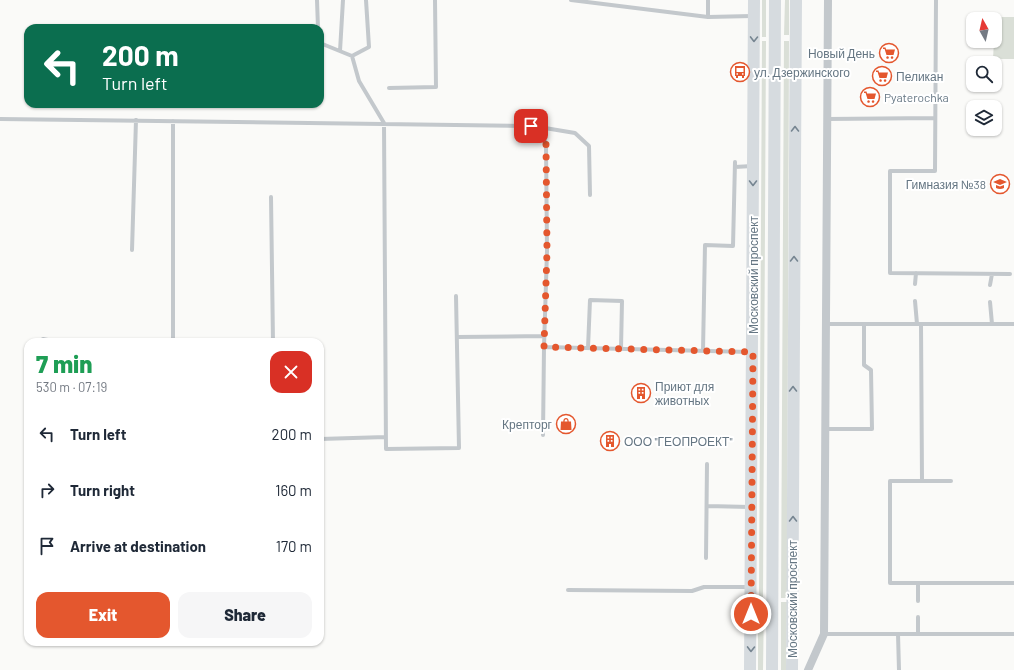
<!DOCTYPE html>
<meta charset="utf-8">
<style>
:root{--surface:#fff;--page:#f6f6f7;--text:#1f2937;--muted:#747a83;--accent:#e4572e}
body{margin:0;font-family:Barlow,sans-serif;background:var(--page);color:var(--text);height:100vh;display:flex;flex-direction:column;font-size:15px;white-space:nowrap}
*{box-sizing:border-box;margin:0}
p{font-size:13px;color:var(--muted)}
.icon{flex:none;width:22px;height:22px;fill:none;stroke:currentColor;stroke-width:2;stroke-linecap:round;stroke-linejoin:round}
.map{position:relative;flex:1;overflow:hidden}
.details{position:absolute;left:24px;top:338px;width:300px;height:308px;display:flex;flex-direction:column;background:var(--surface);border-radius:12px;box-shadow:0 1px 3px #0004}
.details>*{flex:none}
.banner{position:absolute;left:24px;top:24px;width:300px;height:84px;border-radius:12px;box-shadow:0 1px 3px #0004;background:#0b6e4f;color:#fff;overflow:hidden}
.needle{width:26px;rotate:352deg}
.tools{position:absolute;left:966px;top:12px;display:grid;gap:8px}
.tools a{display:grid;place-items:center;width:36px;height:36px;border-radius:8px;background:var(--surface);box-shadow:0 1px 3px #0004;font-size:20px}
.pin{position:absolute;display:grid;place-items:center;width:34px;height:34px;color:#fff;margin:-17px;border-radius:8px;box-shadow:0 2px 6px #0006}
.me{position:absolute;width:44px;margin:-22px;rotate:0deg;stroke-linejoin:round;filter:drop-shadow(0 0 3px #0008)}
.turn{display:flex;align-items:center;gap:14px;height:84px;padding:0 12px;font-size:18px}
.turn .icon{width:52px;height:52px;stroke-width:2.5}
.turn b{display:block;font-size:28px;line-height:34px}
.round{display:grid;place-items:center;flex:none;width:42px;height:42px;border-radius:12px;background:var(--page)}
.summary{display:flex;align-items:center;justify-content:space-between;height:68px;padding:0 12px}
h1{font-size:24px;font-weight:800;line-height:30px;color:#1e9e55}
.button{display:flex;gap:8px;margin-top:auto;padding:8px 12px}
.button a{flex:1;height:46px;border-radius:12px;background:var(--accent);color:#fff;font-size:16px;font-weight:800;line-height:46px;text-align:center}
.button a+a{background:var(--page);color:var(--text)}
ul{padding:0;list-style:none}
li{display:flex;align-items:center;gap:12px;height:56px;padding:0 12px}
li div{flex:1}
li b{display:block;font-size:15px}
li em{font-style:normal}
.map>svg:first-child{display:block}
</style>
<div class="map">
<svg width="1014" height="670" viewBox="0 0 1014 670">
<rect width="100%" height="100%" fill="#fafaf8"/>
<path fill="#dadfd7" d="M762,0H766V37H762Z
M785,0H789V35H784Z
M994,17H1014V59H993L994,41H995V19H994Z
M762,41H766L763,597H759Z
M784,41H789L787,598H781Z
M781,602H787L786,670H781Z
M758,603H764L763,670H758Z"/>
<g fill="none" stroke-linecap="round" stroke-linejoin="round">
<path stroke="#c3c8cc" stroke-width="4" d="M317,0L318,28
M571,0L708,17L752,16
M708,0V17
M936,0L935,171H890V273L1010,274
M320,43L352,56L359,81L384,123L386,449L459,448L456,296
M340,51L343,0
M352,56L369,47L366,0
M389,88L436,87L435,0
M0,119L531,126L542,133L546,144L547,251L544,347L543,435
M827,119L935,118
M173,121V342
M533,126L575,133L589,146L590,195
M735,167L752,166
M271,197L273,342
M132,250L136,120
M915,284L916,273
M990,285L992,274
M915,301L917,324
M990,302L992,324
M826,324H1014
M921,324L922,481
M457,337L544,336
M43,342V339L57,342
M544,347L750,352
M588,348L590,300L622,301L621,349
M703,351L705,245L733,246L735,162
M825,429H872L871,370L864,365V324
M320,439L386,437
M951,481H890V583H1014
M707,506L750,507
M706,558L707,464
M568,590L692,591L704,587H749
M918,601V583
M918,617V634
M824,634H1014
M898,634L899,670"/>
<path stroke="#c3c8cc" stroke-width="8" d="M808,670L824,634L828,0"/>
<path stroke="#d6dbdf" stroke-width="12" d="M750,670L754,0
M772,670L775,0
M792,670L796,0"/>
</g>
<defs><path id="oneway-chevron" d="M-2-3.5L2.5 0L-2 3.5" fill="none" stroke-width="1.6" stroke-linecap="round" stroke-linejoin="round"/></defs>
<g stroke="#768591">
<use href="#oneway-chevron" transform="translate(754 39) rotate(91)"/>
<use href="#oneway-chevron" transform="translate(795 129) rotate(-90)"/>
<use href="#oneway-chevron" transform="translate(753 183) rotate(90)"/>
<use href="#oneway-chevron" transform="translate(794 259) rotate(-90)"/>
<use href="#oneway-chevron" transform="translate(793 389) rotate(-90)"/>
<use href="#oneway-chevron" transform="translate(793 519) rotate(-90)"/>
<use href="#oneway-chevron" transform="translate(751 649) rotate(91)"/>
</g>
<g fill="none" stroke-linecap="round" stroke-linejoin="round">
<path stroke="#e4572e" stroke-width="7" stroke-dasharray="0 12.6" d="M531,126L542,133L546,144L547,251L544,347L753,352L751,614"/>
</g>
<defs>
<g id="supermarket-ring" transform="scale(1)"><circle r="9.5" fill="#fff" stroke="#e4572e" stroke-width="1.5"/><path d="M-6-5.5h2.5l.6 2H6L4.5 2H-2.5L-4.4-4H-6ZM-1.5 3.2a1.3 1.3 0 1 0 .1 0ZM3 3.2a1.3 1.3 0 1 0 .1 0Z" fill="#e4572e"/></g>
<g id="bus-ring" transform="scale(1)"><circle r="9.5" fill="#fff" stroke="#e4572e" stroke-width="1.5"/><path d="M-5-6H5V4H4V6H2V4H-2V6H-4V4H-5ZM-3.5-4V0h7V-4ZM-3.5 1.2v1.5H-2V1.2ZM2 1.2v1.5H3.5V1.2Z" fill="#e4572e"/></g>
<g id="school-ring" transform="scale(1)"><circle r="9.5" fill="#fff" stroke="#e4572e" stroke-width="1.5"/><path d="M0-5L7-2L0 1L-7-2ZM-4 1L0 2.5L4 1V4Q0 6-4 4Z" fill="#e4572e"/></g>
<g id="building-ring" transform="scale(1)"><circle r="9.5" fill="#fff" stroke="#e4572e" stroke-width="1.5"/><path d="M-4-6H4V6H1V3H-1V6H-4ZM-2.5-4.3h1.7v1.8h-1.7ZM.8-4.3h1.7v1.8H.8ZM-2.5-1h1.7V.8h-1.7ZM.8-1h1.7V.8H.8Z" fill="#e4572e"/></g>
<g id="shop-ring" transform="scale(1)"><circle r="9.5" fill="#fff" stroke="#e4572e" stroke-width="1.5"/><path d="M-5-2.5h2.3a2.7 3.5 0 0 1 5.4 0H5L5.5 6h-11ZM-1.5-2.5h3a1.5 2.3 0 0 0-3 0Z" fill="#e4572e"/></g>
</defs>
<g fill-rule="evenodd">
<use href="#supermarket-ring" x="889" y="53"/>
<use href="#bus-ring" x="740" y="72"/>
<use href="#supermarket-ring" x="882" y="76"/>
<use href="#supermarket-ring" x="870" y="97"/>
<use href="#school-ring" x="1000" y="184"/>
<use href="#building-ring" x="641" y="393"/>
<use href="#shop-ring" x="566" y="424"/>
<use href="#building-ring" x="610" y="441"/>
</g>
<g text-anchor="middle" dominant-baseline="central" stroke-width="4" stroke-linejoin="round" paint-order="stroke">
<g font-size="12" fill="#657683" stroke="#fff" text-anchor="start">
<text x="875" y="53" text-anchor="end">Новый День</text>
<text x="754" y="72">ул. Дзержинского</text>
<text x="896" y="76">Пеликан</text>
<text x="884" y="97">Pyaterochka</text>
<text x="986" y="184" text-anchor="end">Гимназия №38</text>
<text x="655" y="386">Приют для<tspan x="655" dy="14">животных</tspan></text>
<text x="552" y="424" text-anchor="end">Крепторг</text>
<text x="624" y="441">ООО "ГЕОПРОЕКТ"</text>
</g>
<g font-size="12" fill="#657683" stroke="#fff">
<text transform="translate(753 275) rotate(-90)">Московский проспект</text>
<text transform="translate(792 599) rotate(-90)">Московский проспект</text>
</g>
</g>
</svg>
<div class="tools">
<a><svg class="needle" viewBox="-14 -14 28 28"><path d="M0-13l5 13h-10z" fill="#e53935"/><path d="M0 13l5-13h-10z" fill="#747a83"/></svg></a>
<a><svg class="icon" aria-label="search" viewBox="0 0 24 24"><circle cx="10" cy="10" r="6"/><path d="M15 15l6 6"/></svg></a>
<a><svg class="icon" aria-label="layers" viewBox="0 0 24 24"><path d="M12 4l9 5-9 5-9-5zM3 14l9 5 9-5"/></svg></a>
</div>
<div class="pin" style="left:531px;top:126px;background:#d93025"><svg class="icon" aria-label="arrive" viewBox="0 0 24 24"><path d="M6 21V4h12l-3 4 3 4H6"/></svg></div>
<svg class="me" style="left:751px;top:614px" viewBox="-20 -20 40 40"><circle r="17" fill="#e4572e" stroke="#fff" stroke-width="3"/><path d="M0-11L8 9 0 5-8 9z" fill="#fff"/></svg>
<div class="banner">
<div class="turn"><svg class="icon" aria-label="left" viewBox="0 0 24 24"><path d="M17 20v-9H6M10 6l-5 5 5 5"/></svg><div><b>200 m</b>Turn left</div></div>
</div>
<section class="details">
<div class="summary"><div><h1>7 min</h1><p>530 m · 07:19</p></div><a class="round" style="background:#d93025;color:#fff"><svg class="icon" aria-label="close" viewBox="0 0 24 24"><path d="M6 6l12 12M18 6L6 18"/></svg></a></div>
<ul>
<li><svg class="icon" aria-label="left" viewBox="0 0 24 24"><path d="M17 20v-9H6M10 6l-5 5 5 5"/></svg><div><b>Turn left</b></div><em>200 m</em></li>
<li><svg class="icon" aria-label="right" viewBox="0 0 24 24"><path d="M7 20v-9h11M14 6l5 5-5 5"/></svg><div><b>Turn right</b></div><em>160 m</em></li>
<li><svg class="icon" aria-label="arrive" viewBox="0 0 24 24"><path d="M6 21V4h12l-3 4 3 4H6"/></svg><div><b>Arrive at destination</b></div><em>170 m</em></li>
</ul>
<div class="button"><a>Exit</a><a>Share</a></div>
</section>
</div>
